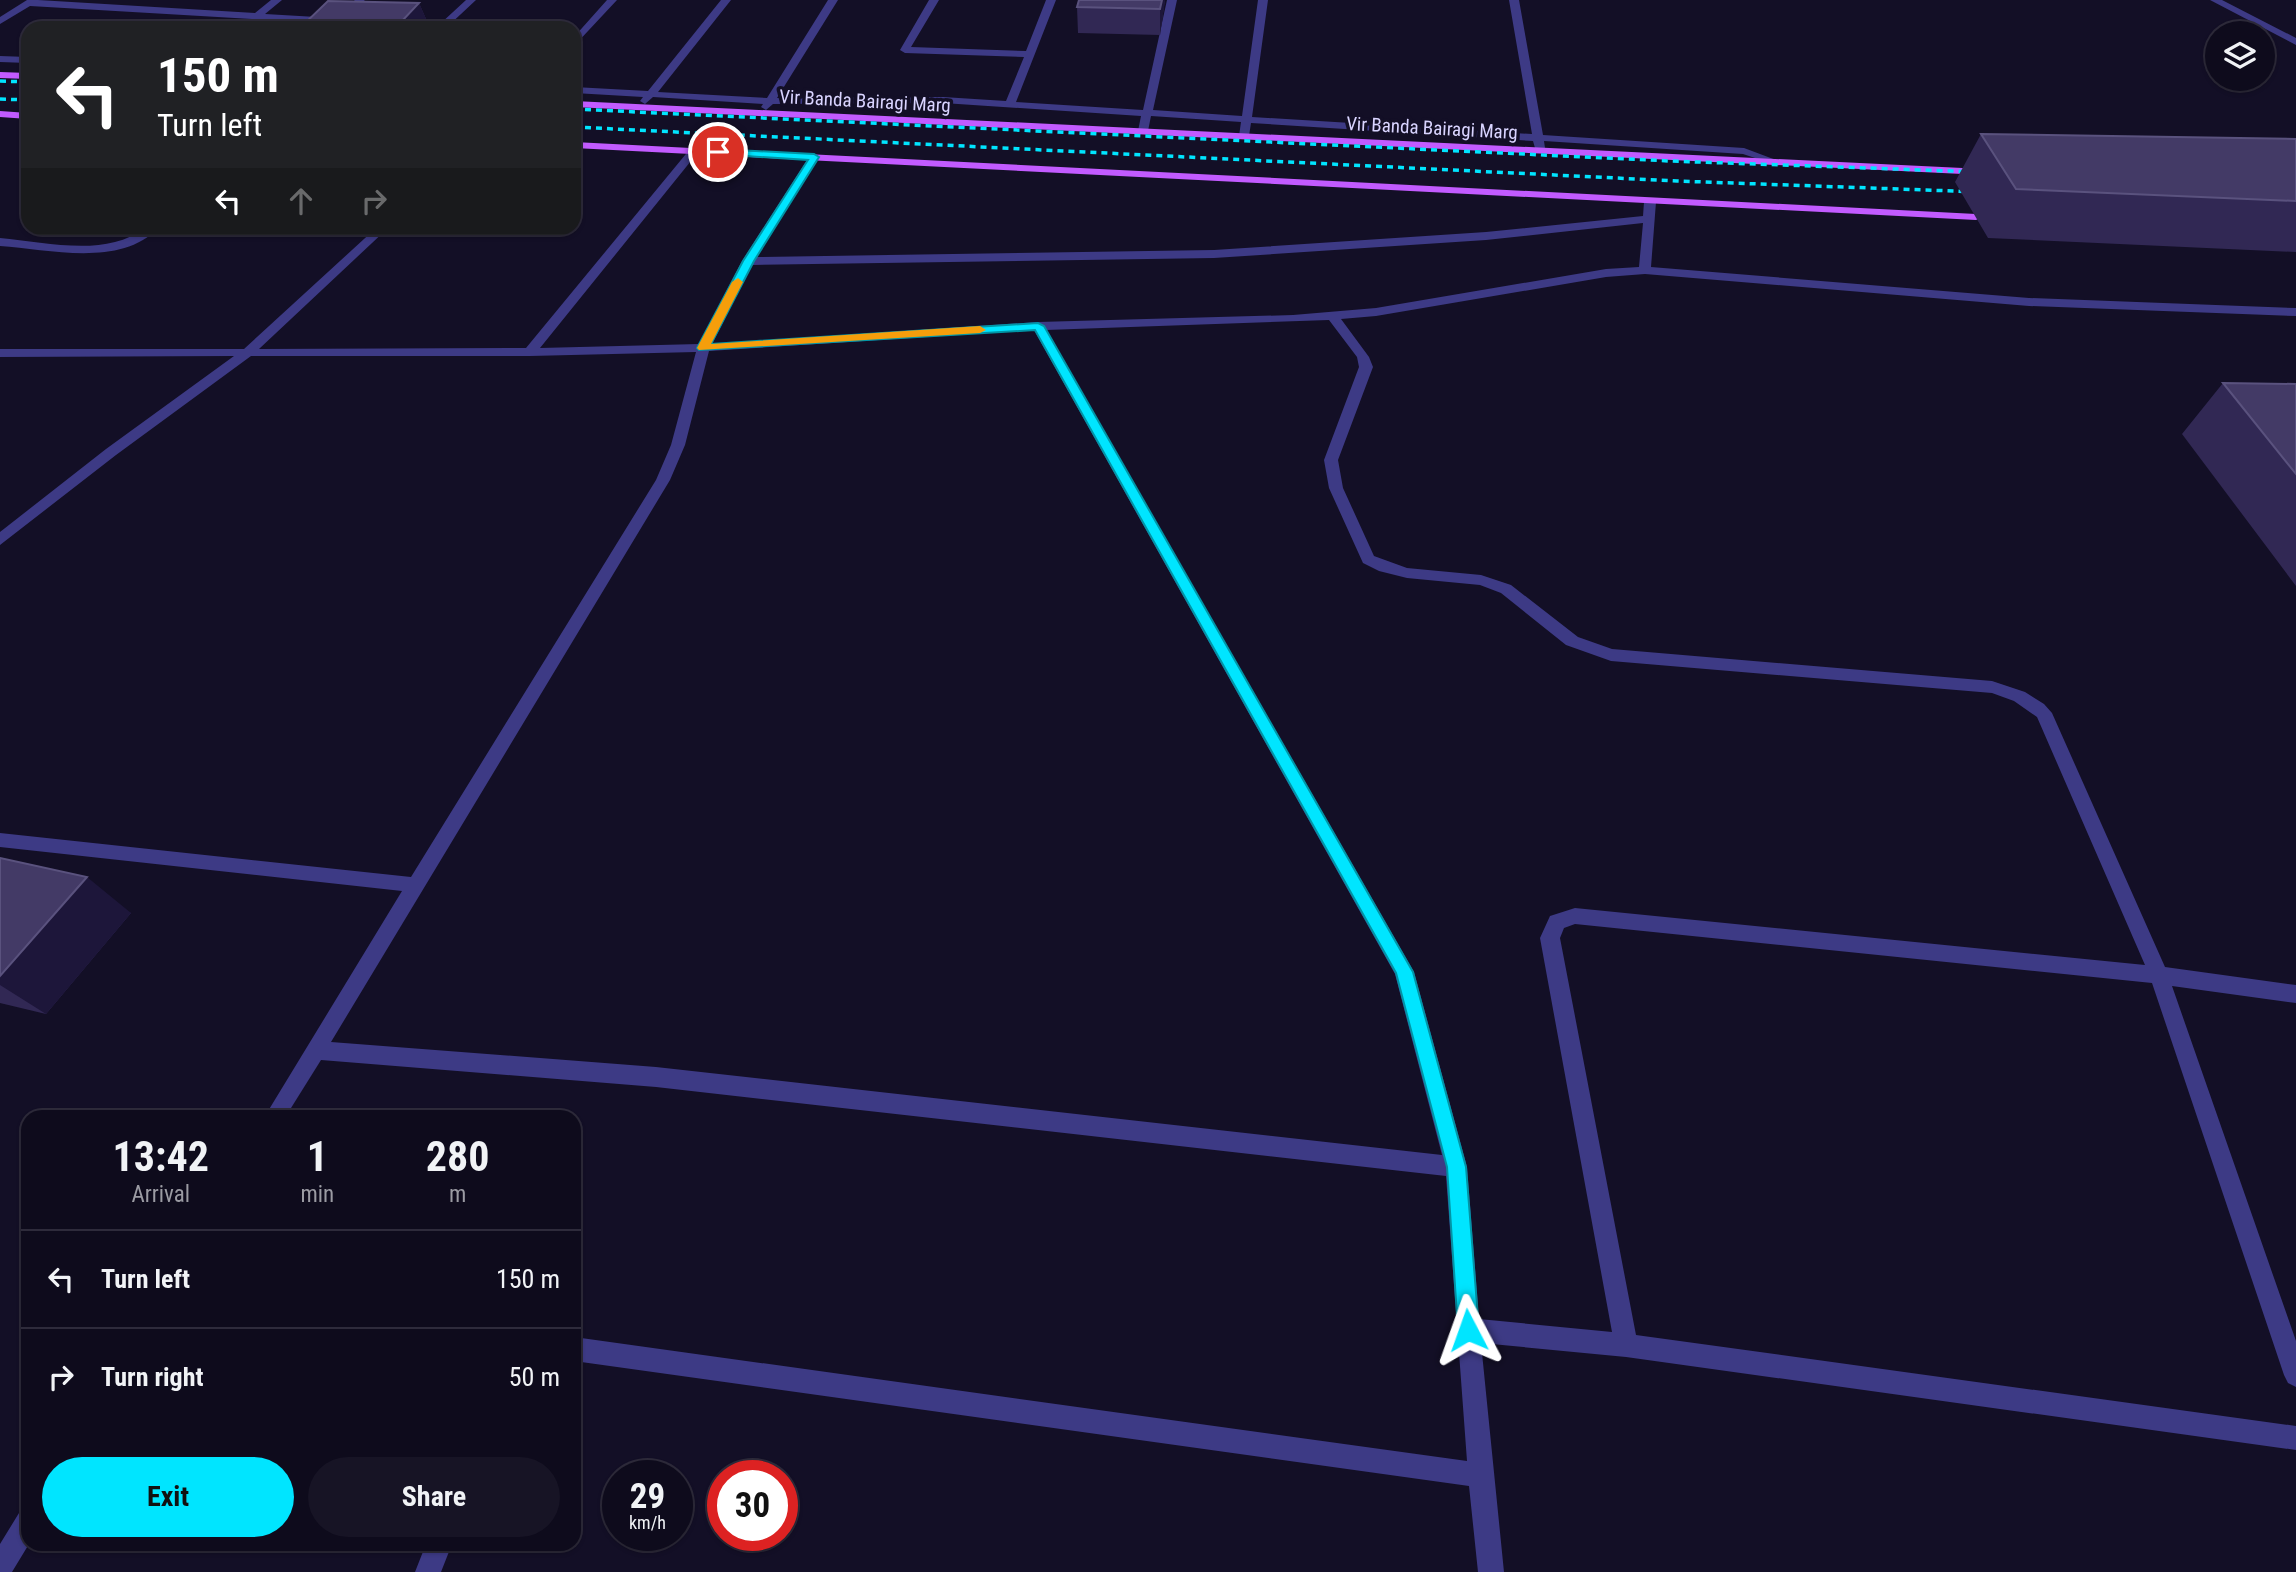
<!DOCTYPE html>
<style>
:root{--surface:#0e0b1c;--page:#171425;--text:#f1f3f6;--muted:#9b9ba3;--line:#2e2b3b;--accent:#00e5ff}
body{margin:0;font-family:"Roboto Condensed",sans-serif;background:var(--page);color:var(--text);height:100vh;display:flex;flex-direction:column;font-size:26px;white-space:nowrap}
*{box-sizing:border-box;margin:0}
p{font-size:23px;color:var(--muted)}
.icon{flex:none;width:38px;height:38px;fill:none;stroke:currentColor;stroke-width:2;stroke-linecap:round;stroke-linejoin:round}
.map{position:relative;flex:1;overflow:hidden}
.drawer{position:absolute;left:21px;top:1110px;width:560px;height:441px;display:flex;flex-direction:column;background:var(--surface);border-radius:21px;box-shadow:0 2px 5px #0004,0 0 0 2px var(--line)}
.drawer>*{flex:none}
.banner{position:absolute;left:21px;top:21px;width:560px;height:214px;border-radius:21px;box-shadow:0 2px 5px #0004,0 0 0 2px var(--line);background:#202124;color:#fff;overflow:hidden}
.controls{position:absolute;left:2205px;top:21px;display:grid;gap:14px}
.controls a{display:grid;place-items:center;width:70px;height:70px;border-radius:50%;background:var(--surface);box-shadow:0 2px 5px #0004,0 0 0 2px var(--line);font-size:35px}
.speed{position:absolute;left:602px;top:1460px;display:flex;gap:14px;font-size:35px;font-weight:700;text-align:center}
.speed>*{display:grid;place-content:center;width:91px;height:91px;border-radius:50%;background:var(--surface);box-shadow:0 2px 5px #0004,0 0 0 2px var(--line);line-height:1}
.speed small{font-size:18px;font-weight:400}
.speed .limit{border:10px solid #d22;background:#fff;color:#111}
.pin{position:absolute;display:grid;place-items:center;width:60px;height:60px;color:#fff;margin:-30px;border:4px solid #fff;border-radius:50%;box-shadow:0 2px 7px #0007}
.me{position:absolute;width:77px;margin:-38px;rotate:356deg;stroke-linejoin:round;filter:drop-shadow(0 0 5px #0008)}
.turn{display:flex;align-items:center;gap:24px;height:147px;padding:0 21px;font-size:32px}
.turn .icon{width:91px;height:91px;stroke-width:2.5}
.turn b{display:block;font-size:49px;line-height:60px}
.lanes{display:flex;align-items:center;height:66px;padding:0 21px;background:#0003;justify-content:center;gap:35px;direction:ltr}
.lanes .off{opacity:.35}
.eta{display:flex;justify-content:space-evenly;align-items:center;height:119px;text-align:center}
.eta b{font-size:42px;font-weight:700;line-height:49px}
.cta{display:flex;gap:14px;margin-top:auto;padding:14px 21px}
.cta a{flex:1;height:80px;border-radius:42px;background:var(--accent);color:#111;font-size:28px;font-weight:700;line-height:80px;text-align:center}
.cta a+a{background:var(--page);color:var(--text)}
ul{padding:0;list-style:none}
li{display:flex;align-items:center;gap:21px;height:98px;padding:0 21px;border-top:2px solid var(--line)}
li div{flex:1}
li b{display:block;font-size:26px}
li em{font-style:normal}
.map>svg:first-child{display:block}
</style>
<div class="map">
<svg width="2296" height="1572" viewBox="0 0 2296 1572">
<rect width="100%" height="100%" fill="#130f26"/>
<g fill="none" stroke-linecap="round" stroke-linejoin="round">
<path fill="#3d3a85" fill-rule="evenodd" d="M38,0L255,13L271,0H282L265,14L334,18L355,0H365L336,24L30,6L0,24V17L27,0Z
M466,0H476L446,28H406L401,25L406,22L440,24Z
M607,0H617L574,46V37Z
M721,0H731L658,92L767,98L828,0H838L777,98L943,97L1006,101L1024,57L905,53L900,50L929,0H939L911,47L1026,51L1046,0H1056L1016,102L1143,110L1167,0H1177L1153,110L1242,116L1258,0H1268L1252,117L1532,134L1509,0H1519L1543,135L1744,148L1781,162L1776,165L1743,154L1544,141L1545,148L1540,151L1535,148L1533,141L1251,123L1249,136L1244,139L1239,136L1241,122L1151,116L1148,131L1143,134L1138,131L1141,116L943,103L773,104L766,110L761,107L763,104L653,97L645,104L640,101L643,97L574,93V87L648,91Z
M2210,0H2222L2296,38V45Z
M0,56L28,57V63L0,62Z
M690,149L699,151L540,348L699,344L742,261L809,157L814,154L819,157L756,257L1214,250L1486,232L1643,216L1644,202L1650,199L1656,202L1651,267L2029,298L2296,308V316L2029,306L1645,274L1606,277L1376,316L1341,319L1369,357L1373,367L1338,460L1343,488L1374,556L1407,568L1481,575L1511,585L1578,637L1612,649L1992,681L2025,692L2044,704L2052,713L2165,967L2296,985V1003L2172,986L2296,1341V1387L2288,1383L2284,1375L2152,983L1575,924L1564,928L1560,938L1636,1335L2296,1426V1450L1626,1357L1481,1343L1504,1572H1478L1469,1486L574,1361V1337L1467,1461L1446,1176L656,1087L321,1060L286,1116H265L402,891L0,847V833L411,877L656,480L671,445L696,352L530,356H251L116,455L0,545V532L106,449L234,356L0,357V349H244L376,228H388L259,349L526,348ZM1643,223L1639,267L1606,269L1376,308L1293,315L1038,322L712,344L752,265L1214,258L1486,240ZM1329,320L1357,357L1359,367L1324,460L1329,488L1363,563L1379,571L1407,578L1480,585L1501,593L1566,645L1611,661L1992,693L2014,701L2037,717L2145,965L1575,908L1550,916L1540,938L1612,1332L1479,1319L1467,1167L1414,972L1046,330ZM1034,330L1395,974L1442,1155L656,1067L331,1042L670,480L685,445L709,351Z
M145,228H158C120,268 48,249 0,246V238C47,242 105,258 145,228Z
M28,1509L29,1544L12,1572H0V1544L19,1513Z
M426,1544H452L441,1572H415Z"/>
<path fill="#c25bff" fill-rule="evenodd" d="M0,72L28,73V79L0,78Z
M574,101L1983,169L1989,172L1983,175L574,107Z
M0,111L28,113V119L0,117Z
M574,142L1976,214L1982,217L1976,220L574,148Z"/>
<path stroke="#00e5ff" stroke-width="3.5" stroke-dasharray="6 5" stroke-linecap="butt" d="M0,81L28,82
M0,99L28,100
M574,109L1670,161L1980,172
M574,127L1677,181L1981,192"/>
</g>
<path fill="#312854" d="M1079,0H1165L1160,35L1078,33L1077,7Z
M419,3L430,28H300Z
M1981,134L2296,139V252L1988,238L1955,182Z
M2223,383L2296,384V586L2182,434Z
M0,858L131,913L46,1014L0,1003Z"/>
<path fill="#1d163a" d="M1162,0H1165L1160,35V9Z
M419,3L430,28H405L402,21Z
M360,21L363,28H352Z
M87,877L131,913L46,1014L0,985V976Z"/>
<path fill="#433a66" stroke="#5a527e" stroke-width="2" d="M1079,0H1162L1160,9L1077,7Z
M328,1L419,3L402,21H360L352,28H300Z
M1981,134L2296,139V201L2016,189Z
M2223,383L2296,384V474Z
M0,858L87,877L0,976Z"/>
<path fill="#00e5ff" stroke="#0095a6" stroke-width="2" d="M718,149L814,154L819,157L754,261L711,344L1038,323L1044,326L1413,972L1466,1167L1479,1330L1476,1337L1468,1340L1461,1337L1458,1330L1447,1167L1396,973L1035,330L699,350L697,348L743,261L808,160L715,154V150Z"/>
<path fill="#f59e0b" d="M738,278L743,282L711,344L980,326L986,330L980,333L699,350L697,348L732,282Z"/>
<g text-anchor="middle" dominant-baseline="central" stroke-width="7" stroke-linejoin="round" paint-order="stroke">
<g font-size="19" fill="#d9d4ff" stroke="#130f26">
<text transform="translate(865 101) rotate(3)">Vir Banda Bairagi Marg</text>
<text transform="translate(1432 128) rotate(3)">Vir Banda Bairagi Marg</text>
</g>
</g>
</svg>
<div class="controls">
<a><svg class="icon" aria-label="layers" viewBox="0 0 24 24"><path d="M12 4l9 5-9 5-9-5zM3 14l9 5 9-5"/></svg></a>
</div>
<div class="speed"><div>29<small>km/h</small></div><div class="limit">30</div></div>
<div class="pin" style="left:718px;top:152px;background:#d93025"><svg class="icon" aria-label="arrive" viewBox="0 0 24 24"><path d="M6 21V4h12l-3 4 3 4H6"/></svg></div>
<svg class="me" style="left:1468px;top:1330px" viewBox="-20 -20 40 40"><path d="M0-17L14 15 0 8-14 15z" fill="#00e5ff" stroke="#fff" stroke-width="4"/></svg>
<div class="banner">
<div class="turn"><svg class="icon" aria-label="left" viewBox="0 0 24 24"><path d="M17 20v-9H6M10 6l-5 5 5 5"/></svg><div><b>150 m</b>Turn left</div></div>
<div class="lanes"><svg class="icon" aria-label="left" viewBox="0 0 24 24"><path d="M17 20v-9H6M10 6l-5 5 5 5"/></svg><svg class="icon off" aria-label="ahead" viewBox="0 0 24 24"><path d="M12 20V5M6 11l6-6 6 6"/></svg><svg class="icon off" aria-label="right" viewBox="0 0 24 24"><path d="M7 20v-9h11M14 6l5 5-5 5"/></svg></div>
</div>
<section class="drawer">
<div class="eta">
<div><b>13:42</b><p>Arrival</p></div>
<div><b>1</b><p>min</p></div>
<div><b>280</b><p>m</p></div>
</div>
<ul>
<li><svg class="icon" aria-label="left" viewBox="0 0 24 24"><path d="M17 20v-9H6M10 6l-5 5 5 5"/></svg><div><b>Turn left</b></div><em>150 m</em></li>
<li><svg class="icon" aria-label="right" viewBox="0 0 24 24"><path d="M7 20v-9h11M14 6l5 5-5 5"/></svg><div><b>Turn right</b></div><em>50 m</em></li>
</ul>
<div class="cta"><a>Exit</a><a>Share</a></div>
</section>
</div>
